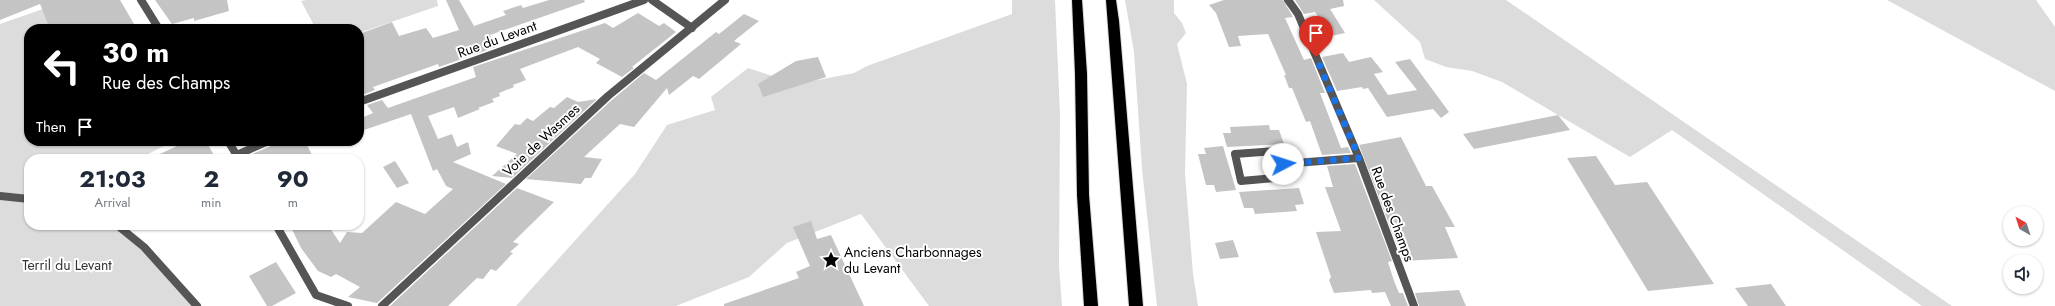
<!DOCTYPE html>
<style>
:root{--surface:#fff;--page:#f2f2f3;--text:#1f2937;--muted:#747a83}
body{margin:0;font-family:Jost,sans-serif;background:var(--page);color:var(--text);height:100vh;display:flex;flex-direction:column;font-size:15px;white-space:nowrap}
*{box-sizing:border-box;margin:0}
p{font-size:13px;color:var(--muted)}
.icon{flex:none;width:22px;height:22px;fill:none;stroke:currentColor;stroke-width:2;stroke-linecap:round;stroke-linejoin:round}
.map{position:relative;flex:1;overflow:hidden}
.details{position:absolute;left:24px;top:154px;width:340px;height:76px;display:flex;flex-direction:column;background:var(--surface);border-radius:16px;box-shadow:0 1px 3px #0004}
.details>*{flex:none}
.hud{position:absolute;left:24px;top:24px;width:340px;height:122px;border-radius:16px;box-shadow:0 1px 3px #0004;background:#000;color:#fff;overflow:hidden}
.needle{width:26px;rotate:321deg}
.tools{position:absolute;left:2003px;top:206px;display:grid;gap:8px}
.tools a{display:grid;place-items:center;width:40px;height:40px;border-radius:50%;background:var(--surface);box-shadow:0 1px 3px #0004;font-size:20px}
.pin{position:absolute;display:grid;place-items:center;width:34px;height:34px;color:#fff;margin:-41px -17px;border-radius:50% 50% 50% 0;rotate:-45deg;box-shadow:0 0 4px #0007}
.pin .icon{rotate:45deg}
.me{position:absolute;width:44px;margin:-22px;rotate:85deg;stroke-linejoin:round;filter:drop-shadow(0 0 3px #0008)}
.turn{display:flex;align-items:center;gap:14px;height:84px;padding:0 12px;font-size:18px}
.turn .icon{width:52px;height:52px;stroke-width:2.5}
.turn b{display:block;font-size:28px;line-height:34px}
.then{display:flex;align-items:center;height:38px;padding:0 12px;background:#0003;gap:8px;font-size:15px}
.eta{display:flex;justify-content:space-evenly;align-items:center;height:68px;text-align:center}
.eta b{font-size:24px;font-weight:700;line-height:28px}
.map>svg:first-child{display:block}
</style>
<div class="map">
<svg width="2055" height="306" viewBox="0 0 2055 306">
<rect width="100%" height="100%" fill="#fff"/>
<path fill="#dcdcdc" d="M306,0H437L438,6L359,33V29H316L301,1Z
M1012,0H1055L1060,115L1059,266L1062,306H929L861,214L787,243L749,277L676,306H516L635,174L667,125L715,110L711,97L748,68L797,84L854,73L867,66L1012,14Z
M1125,0H1174V13L1182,23L1186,33L1177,44L1187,84L1185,173L1193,274L1198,306H1157L1142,169L1134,52Z
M1374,0H1506L1952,306H1922L1672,130L1630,157L1502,82L1472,71L1446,67L1425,59L1420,42Z
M1887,0H2036L2055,27V91Z
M43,9L51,29H29V141H174L138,159H29V225H117L197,306H0V24Z"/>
<path fill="#c4c4c4" d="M0,0H120L137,29H50L40,4L0,20Z
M155,0H227L229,11L194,21V18L172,24Z
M446,0H459L474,26L506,15L503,11L521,5L523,8L549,0H584L585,2L490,35L496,47L439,67L438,64L373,87L375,90L360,96L359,34L392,22L399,36L426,28L433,38L459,30Z
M1224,0H1283L1293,17L1285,18L1304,60L1311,58L1325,93H1320L1341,148L1348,147L1351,153L1322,155L1310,121L1306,122L1292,88H1289L1284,75H1286L1268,34L1238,36L1241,46L1229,47L1216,13L1209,5Z
M1295,0H1343L1344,6L1330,9L1345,33L1331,36L1315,12L1304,14Z
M638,13L659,26L664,23L676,32L632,67L634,68L622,77L596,63L600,59L578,47L520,69L526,80L513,85L514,87L499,93L500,96L492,99L494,102L478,108L480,109L458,118L454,107L428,116L438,139L452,134L457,147L468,142L471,154L453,162L506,184L377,303L348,297L360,287L336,274L331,277L318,271L301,248L290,225H328L340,243L347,232L362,233L396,202L425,214L453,189L446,186L437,169L433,171L411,114L364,130L359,124V119L373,113L367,105L382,100L388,108L476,77L473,67L605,23L613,28Z
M744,14L759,21L734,41L741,44L699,79L693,76L669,95L667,88L634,127L620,124L584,157L602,159L591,178H585L581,184L526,179L612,100L644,73L656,80L716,32L719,34Z
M1343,53L1349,62L1371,57L1383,72L1374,74L1388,95L1417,90L1395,62L1410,59L1449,112L1441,118L1433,109L1387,117L1368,88L1363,89L1362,87L1337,91L1322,57Z
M818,57L826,77L763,97L758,84L796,61Z
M567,97L578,102L597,99L512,178L492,176L517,154L496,146L515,124L520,125L527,118L533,121L550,107L554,108Z
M1558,115L1570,130L1474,149L1463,134Z
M1269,125L1270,130H1279L1284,144L1227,147L1223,133H1231L1230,127Z
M1401,137L1426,186H1432L1455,227H1445L1458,258L1403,261L1359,145Z
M188,141H206L216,159H149Z
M273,141H305L312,155L304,159H253L250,155L271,146Z
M1223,146L1236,190L1216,192L1214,185H1206L1198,154H1206L1204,148Z
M1596,156L1615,185L1647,182L1714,284L1648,291L1567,158Z
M395,161L409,183L397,188L383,167Z
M1355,164L1392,261L1388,262L1394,281L1399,293H1403L1408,306H1391L1385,292L1372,293L1371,290L1334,293L1329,280L1331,277L1316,232L1341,231L1325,187H1333L1327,166Z
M517,188L554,202L513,242L519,244L510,252L513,253L496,271L491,269L483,279L477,278L448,306H390Z
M1299,188L1304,204L1295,205L1297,211L1255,214L1253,208H1244L1239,192Z
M811,221L817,239L831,235L864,306H724V304L799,278L796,272L810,266L793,227Z
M1233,240L1239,257L1220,259L1215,243Z
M276,262L296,293L272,306H267L249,276Z
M1771,284L1786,306H1748L1735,288Z
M1459,290L1466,306H1419L1415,293Z"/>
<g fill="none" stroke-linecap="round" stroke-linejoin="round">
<g stroke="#dbdbdb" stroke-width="2">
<path id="highway" d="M1072,0H1082L1087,74L1089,195L1098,306H1084L1077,195L1075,74Z
M1106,0H1116L1119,21L1143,306H1129Z"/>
</g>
<path stroke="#555" stroke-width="8" d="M141,0L159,29
M652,0L692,28
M1288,0L1298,14L1359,158L1414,306
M359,102L644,0
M228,141L239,159
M1277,151L1287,177L1241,181L1235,154Z
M237,155L268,141
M1283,164L1359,158
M0,196L29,199
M117,225L144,247L197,306
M276,225L316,295L348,306
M382,306L608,96L725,0"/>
<use href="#highway" fill="#000" fill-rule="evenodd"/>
</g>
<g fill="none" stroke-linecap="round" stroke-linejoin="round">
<path stroke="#1a73e8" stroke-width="7" stroke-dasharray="0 12.6" d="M1283,164L1359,158L1316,57"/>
</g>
<defs>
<g id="sight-bare" transform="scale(1.38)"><path d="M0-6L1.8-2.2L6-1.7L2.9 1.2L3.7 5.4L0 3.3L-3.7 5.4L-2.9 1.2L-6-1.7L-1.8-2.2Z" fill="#000" stroke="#fff" stroke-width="2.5" paint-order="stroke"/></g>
</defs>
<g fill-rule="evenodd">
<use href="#sight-bare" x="831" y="260"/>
</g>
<g text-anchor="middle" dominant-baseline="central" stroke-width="4" stroke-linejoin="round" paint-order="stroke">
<g font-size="14" fill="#000" stroke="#fff">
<text transform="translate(497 39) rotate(-20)">Rue du Levant</text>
<text transform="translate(541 140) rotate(-43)">Voie de Wasmes</text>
<text transform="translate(1393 214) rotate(70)">Rue des Champs</text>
</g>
<g font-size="14" fill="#000" stroke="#fff" text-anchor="start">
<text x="844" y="252">Anciens Charbonnages<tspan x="844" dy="16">du Levant</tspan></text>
</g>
<g font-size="14" fill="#333" stroke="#fff">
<text x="67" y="265">Terril du Levant</text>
</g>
</g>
</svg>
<div class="tools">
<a><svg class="needle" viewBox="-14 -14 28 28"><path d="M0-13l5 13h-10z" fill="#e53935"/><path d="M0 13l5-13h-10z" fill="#747a83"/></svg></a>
<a><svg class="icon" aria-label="sound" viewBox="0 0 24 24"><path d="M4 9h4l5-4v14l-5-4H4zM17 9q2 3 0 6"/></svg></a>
</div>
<div class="pin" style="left:1316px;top:57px;background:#d93025"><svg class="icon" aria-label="arrive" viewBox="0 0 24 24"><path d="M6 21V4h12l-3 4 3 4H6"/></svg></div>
<svg class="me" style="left:1283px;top:164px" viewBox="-20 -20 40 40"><circle r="19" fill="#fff"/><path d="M0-13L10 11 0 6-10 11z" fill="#1a73e8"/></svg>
<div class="hud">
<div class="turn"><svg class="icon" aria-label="left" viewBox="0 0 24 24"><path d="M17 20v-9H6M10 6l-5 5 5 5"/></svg><div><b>30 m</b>Rue des Champs</div></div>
<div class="then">Then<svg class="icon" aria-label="arrive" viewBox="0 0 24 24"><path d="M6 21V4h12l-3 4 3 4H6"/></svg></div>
</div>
<section class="details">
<div class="eta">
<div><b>21:03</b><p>Arrival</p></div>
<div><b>2</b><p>min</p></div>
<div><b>90</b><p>m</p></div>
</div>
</section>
</div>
